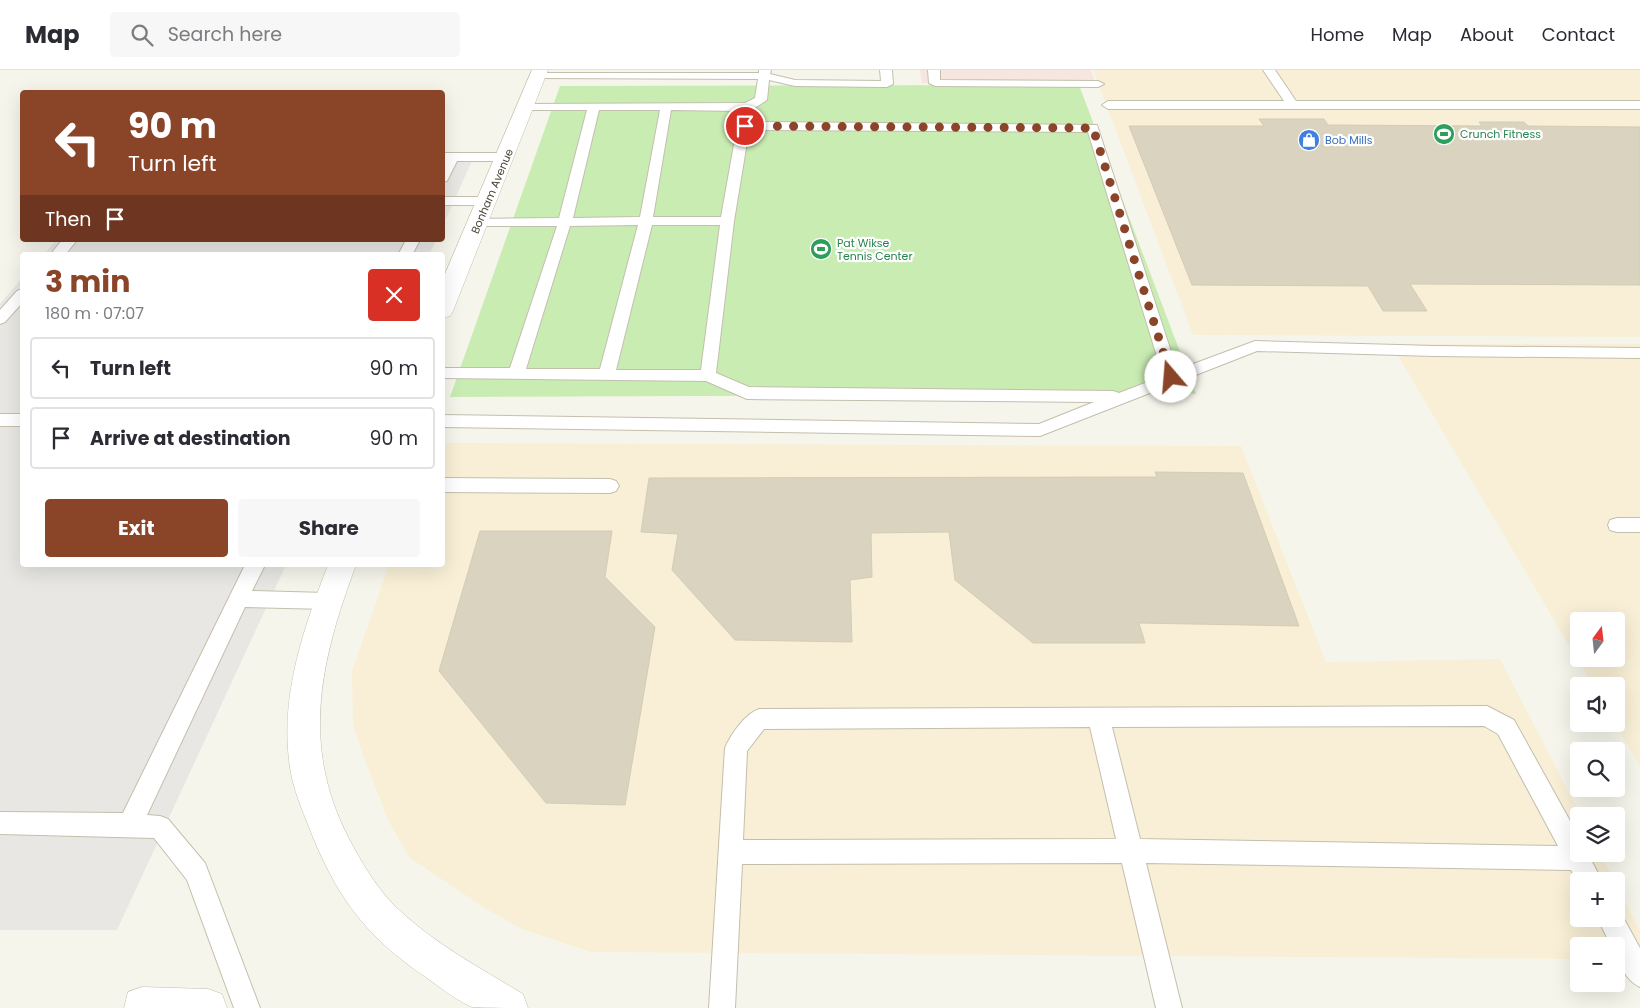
<!DOCTYPE html>
<meta charset="utf-8">
<style>
:root{--surface:#fff;--page:#f7f7f7;--text:#2b2b33;--muted:#7c7c81;--line:#e1e1e2;--accent:#8a4428}
body{margin:0;font-family:Poppins,sans-serif;background:var(--page);color:var(--text);height:100vh;display:flex;flex-direction:column;font-size:19px;white-space:nowrap}
*{box-sizing:border-box;margin:0}
p{font-size:16px;color:var(--muted)}
.icon{flex:none;width:28px;height:28px;fill:none;stroke:currentColor;stroke-width:2;stroke-linecap:round;stroke-linejoin:round}
.map{position:relative;flex:1;overflow:hidden}
.side{position:absolute;left:20px;top:182px;width:425px;height:315px;display:flex;flex-direction:column;background:var(--surface);border-radius:5px;box-shadow:0 5px 20px #0002}
.side>*{flex:none}
.hud{position:absolute;left:20px;top:20px;width:425px;height:152px;border-radius:5px;box-shadow:0 5px 20px #0002;background:#8a4428;color:#fff;overflow:hidden}
.needle{width:32px;rotate:15deg}
.buttons{position:absolute;left:1570px;top:542px;display:grid;gap:10px}
.buttons a{display:grid;place-items:center;width:55px;height:55px;border-radius:5px;background:var(--surface);box-shadow:0 5px 20px #0002;font-size:25px}
.pin{position:absolute;display:grid;place-items:center;width:42px;height:42px;color:#fff;margin:-21px;border:2px solid #fff;border-radius:50%;box-shadow:0 1px 5px #0007}
.me{position:absolute;width:55px;margin:-28px;rotate:342deg;stroke-linejoin:round;filter:drop-shadow(0 0 4px #0008)}
.turn{display:flex;align-items:center;gap:18px;height:105px;padding:0 25px;font-size:22px}
.turn .icon{width:65px;height:65px;stroke-width:2.5}
.turn b{display:block;font-size:35px;line-height:42px}
.then{display:flex;align-items:center;height:48px;padding:0 25px;background:#0003;gap:10px;font-size:19px}
.round{display:grid;place-items:center;flex:none;width:52px;height:52px;border-radius:5px;background:var(--page)}
.head{display:flex;align-items:center;justify-content:space-between;height:85px;padding:0 25px}
h1{font-size:30px;font-weight:700;line-height:38px;color:var(--accent)}
.primary-button{display:flex;gap:10px;margin-top:auto;padding:10px 25px}
.primary-button a{flex:1;height:58px;border-radius:5px;background:var(--accent);color:#fff;font-size:20px;font-weight:700;line-height:58px;text-align:center}
.primary-button a+a{background:var(--page);color:var(--text)}
ul{padding:0;list-style:none}
li{display:flex;align-items:center;gap:15px;height:62px;margin:0 10px 8px;padding:0 15px;border:2px solid var(--line);border-radius:5px}
li div{flex:1}
li b{display:block;font-size:19px}
li em{font-style:normal}
header{display:flex;align-items:center;gap:30px;box-sizing:border-box;height:70px;padding:0 25px;background:var(--surface);border-bottom:1px solid var(--line)}
header strong{font-size:24px}
nav{display:flex;gap:28px;margin-inline-start:auto;font-size:18px}
.search{width:350px;height:45px;background:var(--page);display:flex;align-items:center;gap:12px;box-sizing:border-box;padding:0 18px;border-radius:5px;color:var(--muted);font-size:19px}
.map>svg:first-child{display:block}
</style>
<header>
<strong>Map</strong>
<div class="search"><svg class="icon" aria-label="search" viewBox="0 0 24 24"><circle cx="10" cy="10" r="6"/><path d="M15 15l6 6"/></svg>Search here</div>
<nav><a>Home</a><a>Map</a><a>About</a><a>Contact</a></nav>
</header>
<div class="map">
<svg width="1640" height="938" viewBox="0 0 1640 938">
<rect width="100%" height="100%" fill="#f6f5eb"/>
<path fill="#f8efd6" fill-rule="evenodd" d="M1093,0H1640V267L1193,265Z
M1391,274H1640V696L1615,654L1616,616H1593ZM1579,551H1616V589H1579Z
M443,373L1241,376L1326,592L1500,589L1581,746H1579V784H1600L1615,811H1579V849H1616V815L1640,861V889H1616V876H1579V889L591,882L522,859L486,839L410,788L389,752L367,696L353,654L352,601L389,495H442Z"/>
<path fill="#f7e6df" d="M920,0H1091L1096,15L922,13Z"/>
<path fill="#c9ecb3" d="M1079,15L1196,324L450,327L560,16Z"/>
<path fill="#e8e7e3" d="M443,82H476L443,155Z
M56,170H436L429,185H43Z
M22,208V495H286L117,860H0V234Z"/>
<path fill="#d9d3c0" stroke="#d4ccb3" d="M1259,49H1324L1328,55L1482,56L1479,52H1524L1528,56L1640,57V215L1410,214L1427,241H1383L1368,216L1192,215L1129,56H1264Z
M1155,402L1243,403L1299,556L1139,553L1145,573H1033L955,510L949,462L871,463L872,507L850,510L852,572L735,570L672,500L678,464L641,462L649,408L1157,407Z
M480,461H612L605,507L655,557L625,735L546,733L439,601Z"/>
<g fill="none" stroke-linecap="round" stroke-linejoin="round">
<g stroke="#c3bfad" stroke-width="2">
<path id="service" d="M759,0H771L770,4L795,10L881,11L880,0H892L893,14L887,17L795,16L769,10L767,30L753,39L750,52L1097,55L1177,300L1255,271L1434,276L1640,278V288L1434,286L1257,281L1040,366L442,357V345L1039,354L1094,332L747,329L706,311L442,308V298H510L557,156H479L474,155L472,152L474,149L559,148L587,40H527L523,38L521,36L523,34L745,33L755,28L758,9L538,8L534,7L532,5L534,3H759ZM599,40H660L640,147L573,148ZM671,40L740,41L721,147H653ZM749,60L1088,62L1163,306L1119,323L1113,321L749,317L716,303L734,151ZM638,155L600,299H526L570,156ZM652,155H720L701,300H616Z
M928,0H940V10L1098,11L1104,14L1098,17L935,16L929,13Z
M1263,0H1275L1296,31H1640V39H1108L1102,35L1108,31H1284Z
M442,83H506L512,87L506,91H457L447,111L442,112V95L445,91H442Z
M442,127H487L494,131L487,135H442Z
M62,170H77L65,185H50Z
M406,170H420L412,185H398Z
M22,219V233L5,252L0,254V240L17,221Z
M0,344H22V356H0Z
M442,408L610,409L616,411L619,416L616,421L610,423L442,422Z
M1617,448H1640V462H1617L1610,460L1608,455L1610,450Z
M245,495H265L252,521L327,523L334,525L337,531L334,537L327,539L245,537L147,745L160,746L168,749L205,793L260,938H234L187,810L154,768L0,764V742L123,743Z
M1487,636L1514,650L1579,767V784H1588L1602,811H1579V815L1571,800L1146,793L1182,938H1156L1122,793L742,794L735,938H709L725,678C731,664 745,644 759,639ZM1484,656L1498,664L1558,776L1140,769L1112,657ZM1090,657L1116,769L743,770L747,681L764,659Z
M1616,839L1619,840L1640,878V917C1626,911 1616,891 1616,876H1611L1598,849H1616Z"/>
</g>
<g stroke="#c3bfad" stroke-width="1">
<path id="minor" d="M532,0H548L453,241L450,246L442,248V211Z
M328,495H356C319,594 299,681 354,778C366,800 380,822 398,839C435,874 480,898 523,924L528,938C517,938 480,938 472,937C456,930 441,918 427,908C363,865 334,823 307,752C299,732 291,712 289,690C281,623 304,557 328,495Z
M142,917L208,919L222,924L227,938H124L128,922Z"/>
</g>
<use href="#service" fill="#fff" fill-rule="evenodd"/>
<use href="#minor" fill="#fff" fill-rule="evenodd"/>
</g>
<g fill="none" stroke-linecap="round" stroke-linejoin="round">
<path stroke="#8a4428" stroke-width="9" stroke-dasharray="0 16.2" d="M745,56L1093,58L1171,307"/>
</g>
<defs>
<g id="stadium-disc" transform="scale(1.125)"><circle r="9.5" fill="#2e9e5b" stroke="#fff"/><path d="M0-5a6.5 5 0 1 0 0 10a6.5 5 0 1 0 0-10ZM-3.5-1.8h7v3.6h-7Z" fill="#fff"/></g>
<g id="shop-disc" transform="scale(1.125)"><circle r="9.5" fill="#3f7fe0" stroke="#fff"/><path d="M-5-2.5h2.3a2.7 3.5 0 0 1 5.4 0H5L5.5 6h-11ZM-1.5-2.5h3a1.5 2.3 0 0 0-3 0Z" fill="#fff"/></g>
</defs>
<g fill-rule="evenodd">
<use href="#stadium-disc" x="1444" y="64"/>
<use href="#shop-disc" x="1309" y="70"/>
<use href="#stadium-disc" x="821" y="179"/>
</g>
<g text-anchor="middle" dominant-baseline="central" stroke-width="4.5" stroke-linejoin="round" paint-order="stroke">
<g font-size="11" fill="#27864d" stroke="#fff" text-anchor="start">
<text x="1460" y="64">Crunch Fitness</text>
<text x="837" y="173">Pat Wikse<tspan x="837" dy="13">Tennis Center</tspan></text>
</g>
<g font-size="11" fill="#366cbe" stroke="#fff" text-anchor="start">
<text x="1325" y="70">Bob Mills</text>
</g>
<g font-size="11" fill="#4b4738" stroke="#fff">
<text transform="translate(492 121) rotate(-67)">Bonham Avenue</text>
</g>
</g>
</svg>
<div class="buttons">
<a><svg class="needle" viewBox="-14 -14 28 28"><path d="M0-13l5 13h-10z" fill="#e53935"/><path d="M0 13l5-13h-10z" fill="#7c7c81"/></svg></a>
<a><svg class="icon" aria-label="sound" viewBox="0 0 24 24"><path d="M4 9h4l5-4v14l-5-4H4zM17 9q2 3 0 6"/></svg></a>
<a><svg class="icon" aria-label="search" viewBox="0 0 24 24"><circle cx="10" cy="10" r="6"/><path d="M15 15l6 6"/></svg></a>
<a><svg class="icon" aria-label="layers" viewBox="0 0 24 24"><path d="M12 4l9 5-9 5-9-5zM3 14l9 5 9-5"/></svg></a>
<a>+</a>
<a>−</a>
</div>
<div class="pin" style="left:745px;top:56px;background:#d93025"><svg class="icon" aria-label="arrive" viewBox="0 0 24 24"><path d="M6 21V4h12l-3 4 3 4H6"/></svg></div>
<svg class="me" style="left:1171px;top:307px" viewBox="-20 -20 40 40"><circle r="19" fill="#fff"/><path d="M0-13L10 11 0 6-10 11z" fill="#8a4428"/></svg>
<div class="hud">
<div class="turn"><svg class="icon" aria-label="left" viewBox="0 0 24 24"><path d="M17 20v-9H6M10 6l-5 5 5 5"/></svg><div><b>90 m</b>Turn left</div></div>
<div class="then">Then<svg class="icon" aria-label="arrive" viewBox="0 0 24 24"><path d="M6 21V4h12l-3 4 3 4H6"/></svg></div>
</div>
<section class="side">
<div class="head"><div><h1>3 min</h1><p>180 m · 07:07</p></div><a class="round" style="background:#d93025;color:#fff"><svg class="icon" aria-label="close" viewBox="0 0 24 24"><path d="M6 6l12 12M18 6L6 18"/></svg></a></div>
<ul>
<li><svg class="icon" aria-label="left" viewBox="0 0 24 24"><path d="M17 20v-9H6M10 6l-5 5 5 5"/></svg><div><b>Turn left</b></div><em>90 m</em></li>
<li><svg class="icon" aria-label="arrive" viewBox="0 0 24 24"><path d="M6 21V4h12l-3 4 3 4H6"/></svg><div><b>Arrive at destination</b></div><em>90 m</em></li>
</ul>
<div class="primary-button"><a>Exit</a><a>Share</a></div>
</section>
</div>
